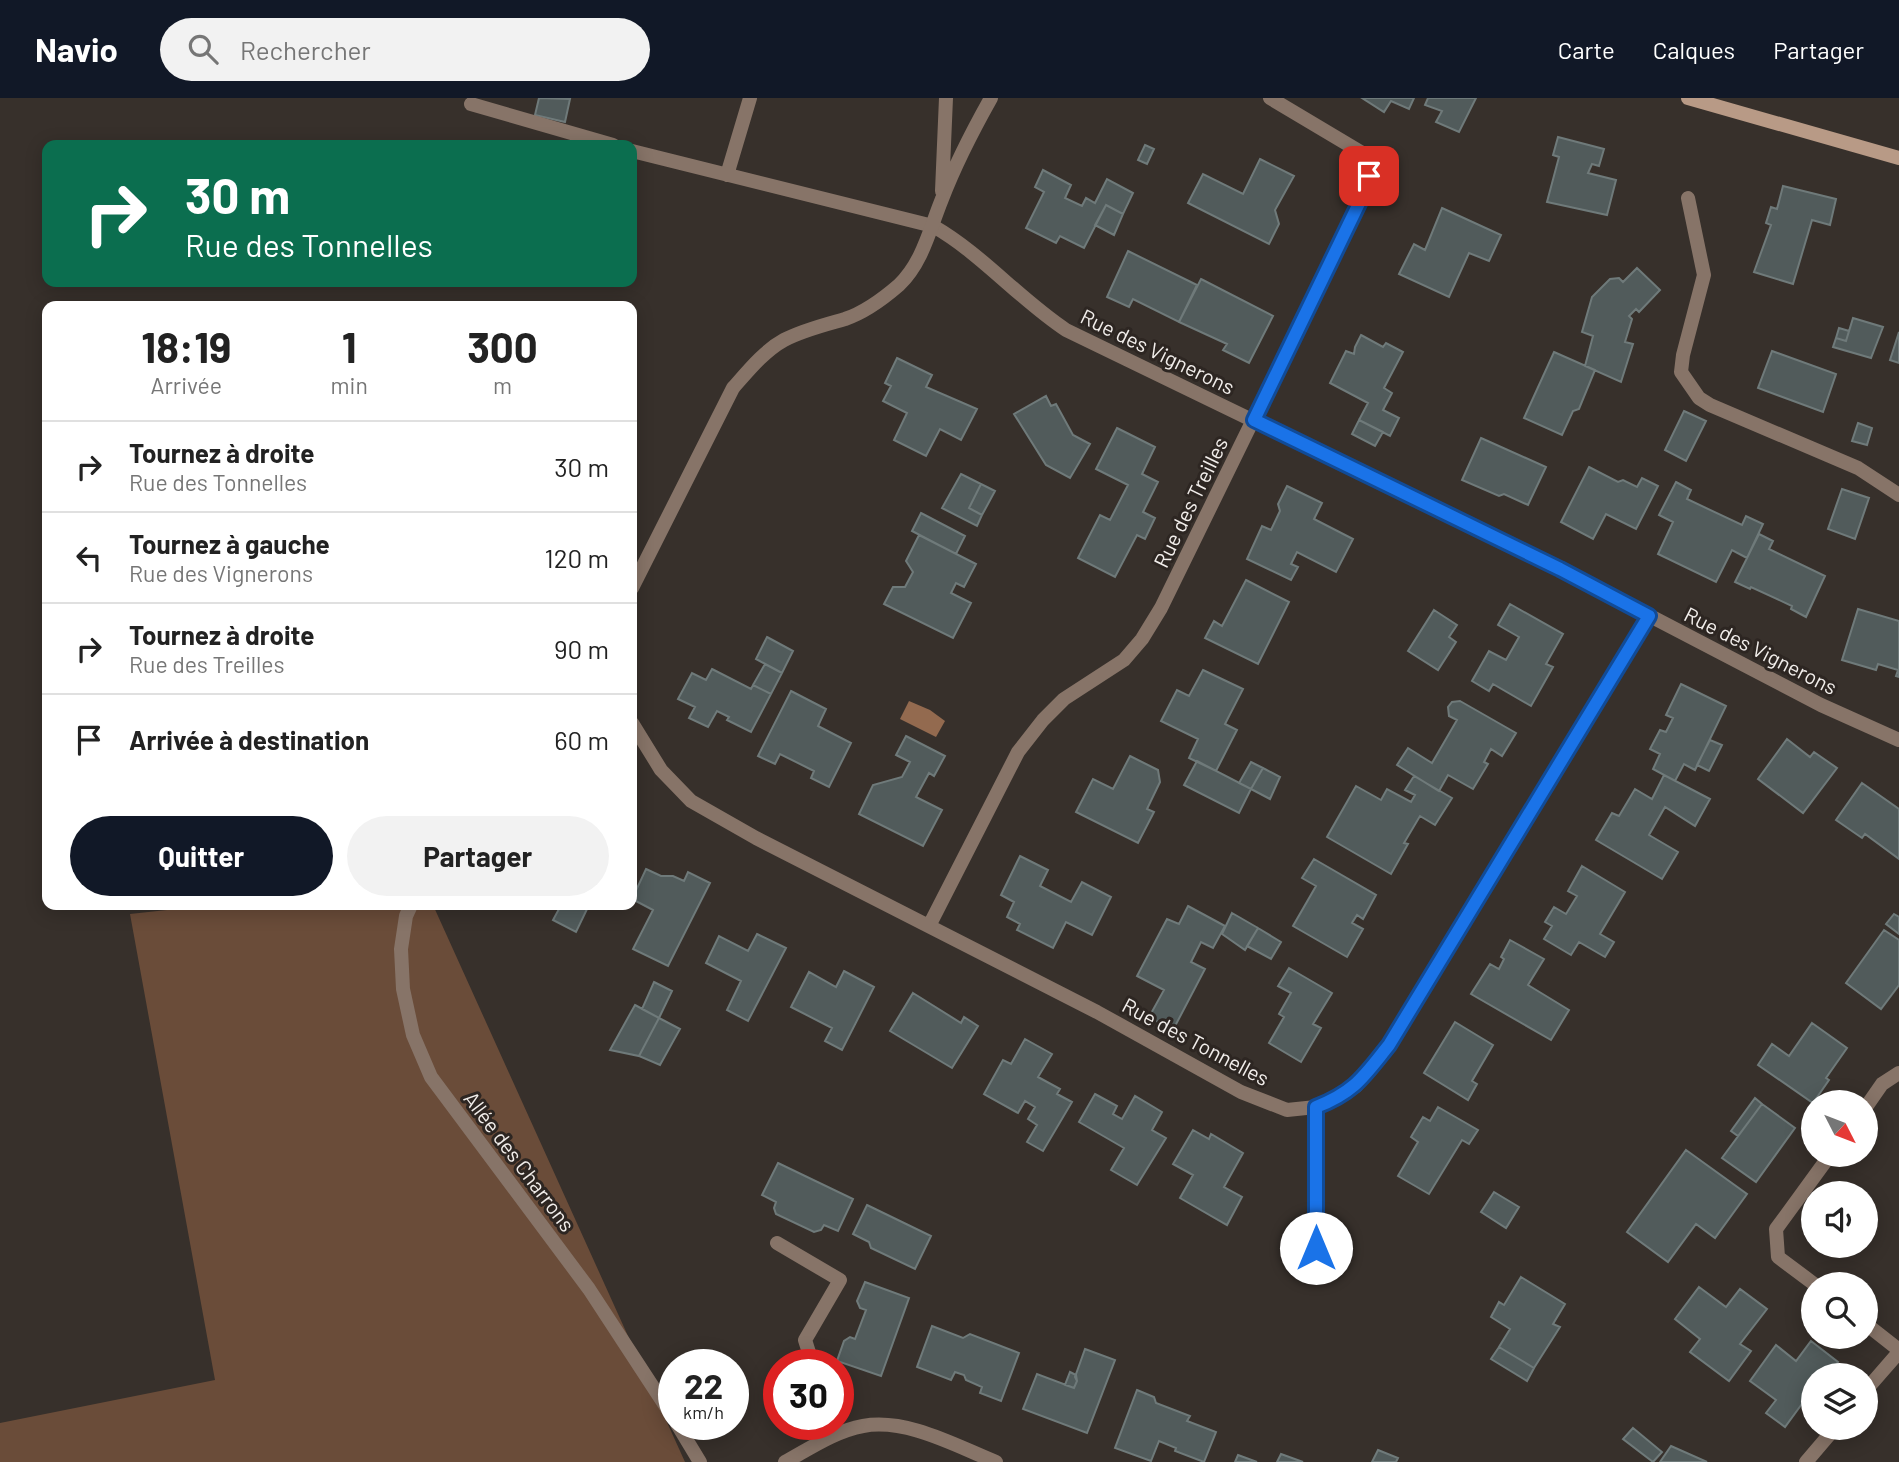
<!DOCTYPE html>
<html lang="fr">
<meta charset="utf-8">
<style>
:root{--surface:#fff;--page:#f2f2f2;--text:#222;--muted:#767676;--line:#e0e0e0;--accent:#111827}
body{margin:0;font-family:Barlow,sans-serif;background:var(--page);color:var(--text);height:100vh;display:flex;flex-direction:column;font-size:26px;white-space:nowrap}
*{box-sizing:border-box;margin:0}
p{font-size:23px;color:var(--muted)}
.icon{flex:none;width:38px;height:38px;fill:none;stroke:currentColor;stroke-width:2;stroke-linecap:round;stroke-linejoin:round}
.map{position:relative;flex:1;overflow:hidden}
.drawer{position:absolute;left:42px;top:203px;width:595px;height:609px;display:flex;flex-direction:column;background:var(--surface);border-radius:14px;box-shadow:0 4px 18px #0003}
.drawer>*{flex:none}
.guide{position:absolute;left:42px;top:42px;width:595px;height:147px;border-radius:14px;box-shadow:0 4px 18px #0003;background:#0b6e4f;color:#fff;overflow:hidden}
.needle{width:46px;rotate:132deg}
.controls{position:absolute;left:1801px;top:992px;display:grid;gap:14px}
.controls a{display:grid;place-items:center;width:77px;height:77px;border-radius:50%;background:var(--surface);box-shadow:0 4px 18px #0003;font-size:35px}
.speed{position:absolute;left:658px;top:1251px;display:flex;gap:14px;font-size:35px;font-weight:700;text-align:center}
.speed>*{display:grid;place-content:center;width:91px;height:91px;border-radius:50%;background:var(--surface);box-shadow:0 4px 18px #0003;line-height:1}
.speed small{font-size:18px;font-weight:400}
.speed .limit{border:10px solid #d22;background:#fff;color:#111}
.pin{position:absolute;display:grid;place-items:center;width:60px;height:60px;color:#fff;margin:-30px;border-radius:14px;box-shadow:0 4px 10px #0006}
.me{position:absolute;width:77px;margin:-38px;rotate:0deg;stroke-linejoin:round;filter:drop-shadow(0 0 5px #0008)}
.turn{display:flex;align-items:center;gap:24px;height:147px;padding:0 28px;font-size:32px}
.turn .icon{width:91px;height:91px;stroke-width:2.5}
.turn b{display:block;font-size:49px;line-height:60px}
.eta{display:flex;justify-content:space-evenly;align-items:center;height:119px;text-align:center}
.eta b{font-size:42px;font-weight:700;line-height:49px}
.action{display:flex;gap:14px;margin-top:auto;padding:14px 28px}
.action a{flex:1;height:80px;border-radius:42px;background:var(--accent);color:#fff;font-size:28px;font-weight:700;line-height:80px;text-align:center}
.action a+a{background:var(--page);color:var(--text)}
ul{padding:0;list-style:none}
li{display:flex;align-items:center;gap:21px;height:91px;padding:0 28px;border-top:2px solid var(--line)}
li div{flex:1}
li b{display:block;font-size:26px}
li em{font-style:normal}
header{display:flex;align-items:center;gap:42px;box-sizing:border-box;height:98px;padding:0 35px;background:var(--accent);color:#fff}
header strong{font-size:33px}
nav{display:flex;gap:38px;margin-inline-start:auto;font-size:24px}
.search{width:490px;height:63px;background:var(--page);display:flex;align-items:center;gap:18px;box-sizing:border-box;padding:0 24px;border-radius:38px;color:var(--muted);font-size:26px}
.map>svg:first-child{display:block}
</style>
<header>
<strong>Navio</strong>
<div class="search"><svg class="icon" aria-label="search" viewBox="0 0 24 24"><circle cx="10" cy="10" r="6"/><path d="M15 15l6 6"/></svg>Rechercher</div>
<nav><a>Carte</a><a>Calques</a><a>Partager</a></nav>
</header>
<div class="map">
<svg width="1899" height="1364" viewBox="0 0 1899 1364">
<rect width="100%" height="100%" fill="#37302b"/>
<path fill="#6a4c39" d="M213,807H433L685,1364H0V1325L215,1282L130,816Z"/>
<path fill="#936a4f" d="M909,603L930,612L945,623L936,639L900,621Z"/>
<path fill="#515b5b" stroke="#6f7a7a" stroke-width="2" d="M539,0L570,1L565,24L535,17Z
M1362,0H1414L1409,11L1391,3L1384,14Z
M1428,0H1476L1459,34L1436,24L1442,13L1425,7Z
M1558,39L1604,51L1599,68L1592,66L1588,75L1616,82L1607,117L1547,104L1559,59L1553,57Z
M1145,47L1154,51L1147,66L1138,62Z
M1260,61L1294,78L1275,112L1279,126L1269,146L1188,105L1203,76L1243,96Z
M1043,72L1071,87L1065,100L1082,108L1086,100L1095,105L1107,81L1133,95L1123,116L1106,107L1084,150L1060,138L1056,145L1026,130L1044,94L1035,89Z
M1783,88L1836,101L1830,127L1812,122L1793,186L1754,174L1771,127L1766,125L1771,109L1777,111Z
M1106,107L1123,116L1114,137L1095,127Z
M1442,110L1501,137L1489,163L1469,155L1449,199L1399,176L1414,146L1425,152Z
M1128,153L1197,187L1179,224L1133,201L1129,209L1107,199Z
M1637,170L1660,192L1639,214L1636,211L1629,218L1632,221L1625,244L1633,246L1621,284L1585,268L1593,238L1582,234L1592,199L1610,181L1619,180L1623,184Z
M1201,181L1273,218L1249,265L1223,252L1227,246L1179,224Z
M1853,220L1883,229L1871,260L1833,249L1836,240L1846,243Z
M1839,230L1849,233L1846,243L1836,240Z
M1899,234V265L1890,262Z
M1361,237L1383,249L1386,245L1403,254L1384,290L1392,295L1383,312L1399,320L1390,338L1359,322L1368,305L1330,285L1346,253L1354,256L1355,249Z
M1772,253L1836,276L1823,314L1758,290Z
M1554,254L1595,272L1579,311L1573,313L1562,337L1524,320Z
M897,260L932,277L926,289L977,311L961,342L940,331L926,358L894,342L907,315L883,303L891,288L885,285Z
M1046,298L1051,308L1056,306L1073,337L1090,346L1070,380L1046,367L1014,316Z
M1684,313L1706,323L1686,363L1665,352Z
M1359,322L1383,334L1375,348L1352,336Z
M1858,325L1872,330L1867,347L1852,343Z
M1117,330L1155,349L1142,376L1158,384L1143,414L1155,420L1145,441L1137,437L1115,479L1078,460L1100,417L1110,422L1128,387L1096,371Z
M1481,340L1546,369L1528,407L1504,396L1499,398L1462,382Z
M1589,369L1618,384L1623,382L1637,389L1642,380L1658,388L1636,431L1606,416L1593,441L1561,424Z
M961,376L981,386L969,410L982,417L977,428L942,410Z
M1676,384L1691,392L1687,401L1742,427L1746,418L1763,426L1747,460L1732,452L1716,484L1658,456L1673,424L1659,417Z
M981,386L995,393L982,417L969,410Z
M1287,388L1322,405L1314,421L1353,441L1336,474L1297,454L1291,466L1298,469L1291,482L1247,461L1262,428L1271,432L1280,413L1278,406Z
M1842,391L1869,400L1855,441L1828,431Z
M921,415L965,438L956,456L912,433Z
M1759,436L1773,443L1769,451L1825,478L1806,519L1791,511L1792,508L1751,489L1750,491L1735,484Z
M919,437L976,466L964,489L956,485L951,495L971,505L953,540L884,506L893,489H905L913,474L906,463Z
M1246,482L1289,504L1258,566L1205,540L1214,523L1222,528Z
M1510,506L1563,536L1546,566L1553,569L1531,608L1493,586L1489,593L1472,583L1489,553L1506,562L1519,539L1498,527Z
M1858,511L1899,523V579L1896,578L1898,572L1878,566L1876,572L1842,562Z
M1434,512L1457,527L1449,539L1456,544L1438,572L1408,553Z
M767,539L793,553L782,575L756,561Z
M765,566L782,575L771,596L753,587Z
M712,571L751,591L753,587L771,596L751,634L727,622L729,619L717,613L708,629L689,620L695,609L678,601L692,575L706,582Z
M1203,572L1243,591L1225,626L1237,632L1216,673L1189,660L1198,641L1161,623L1177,592L1189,598Z
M1681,586L1726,608L1695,672L1684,666L1675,683L1653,671L1660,656L1650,651L1660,632L1666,634L1673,620L1666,617Z
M791,593L826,611L818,628L851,645L829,689L811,680L814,673L780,656L775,666L758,658Z
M1460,603L1516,635L1502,658L1491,651L1484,664L1488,666L1473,691L1448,677L1439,693L1397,667L1408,650L1432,665L1457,622L1449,618L1448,609L1452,604Z
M906,638L945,658L934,678L929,675L916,699L942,712L923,748L859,716L873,687L902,679L910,664L896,657Z
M1787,641L1810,659L1814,654L1837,670L1803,715L1758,681Z
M1710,642L1722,647L1709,673L1697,667Z
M1130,658L1158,672L1160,684L1147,711L1154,714L1138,745L1076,714L1093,681L1113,691Z
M1197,663L1251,691L1239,715L1184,687Z
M1251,664L1263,670L1251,691L1239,685Z
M1263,670L1280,679L1270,701L1251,691Z
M1664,677L1710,701L1695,728L1665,709L1649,737L1678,754L1662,781L1596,742L1612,715L1619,718L1635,691L1652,701Z
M1414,678L1452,700L1435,727L1420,718L1404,745L1408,746L1391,776L1327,739L1356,688L1381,702L1387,691L1411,704L1415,697L1405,692Z
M1862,685L1899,711V761L1865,736L1862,740L1836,722Z
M1020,758L1048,772L1040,788L1071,804L1082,784L1111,799L1092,837L1066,824L1053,850L1017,832L1020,826L1007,819L1014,804L1001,797Z
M1314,761L1376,797L1363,821L1357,817L1352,825L1363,831L1347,859L1293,828L1316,788L1302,780Z
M1582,768L1625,794L1600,836L1614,844L1605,859L1579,844L1571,857L1544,841L1552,828L1545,824L1554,809L1566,816L1577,798L1568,793Z
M646,771L661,778H673L684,783L688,774L710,785L668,868L633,851L653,812L632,801Z
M550,807H589L576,834L553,822L559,811Z
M1188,808L1225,828L1213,850L1201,844L1191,864L1205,871L1173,932L1149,919L1164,892L1137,878L1167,821L1179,826Z
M1232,815L1258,830L1245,852L1222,836Z
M1894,816L1899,819V836L1886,826Z
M1258,830L1281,844L1271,861L1247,848Z
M1884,832L1899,842V887L1881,911L1846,885Z
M757,836L786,850L748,923L727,912L741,883L706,865L719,838L748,853Z
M1510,842L1544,861L1528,887L1569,912L1551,942L1471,896L1490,866L1499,871L1504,861L1501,859Z
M1289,870L1332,895L1313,926L1321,930L1301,964L1269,945L1284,919L1279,916L1291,895L1278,888Z
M844,873L874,889L842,952L825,943L832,930L791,909L809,874L836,889Z
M654,884L672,893L659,920L642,911Z
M913,895L961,925L964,919L978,928L952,970L890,933Z
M635,907L659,920L639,958L610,952Z
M659,920L680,931L660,967L639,958Z
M1455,924L1493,947L1472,983L1477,986L1468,1002L1424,975Z
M1812,925L1847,950L1826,980L1829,982L1813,1005L1758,967L1772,946L1789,958Z
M1025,941L1052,956L1038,979L1060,991L1057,996L1072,1004L1043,1053L1027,1044L1037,1027L1028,1021L1035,1009L1025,1003L1018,1015L984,996L1003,962L1011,966Z
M1095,996L1117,1008L1113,1016L1122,1021L1135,998L1162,1014L1152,1032L1166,1040L1137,1087L1111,1072L1124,1050L1079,1024Z
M1755,1000L1762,1006L1738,1038L1731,1033Z
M1762,1006L1795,1030L1756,1084L1722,1060Z
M1438,1009L1478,1032L1469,1046L1462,1042L1429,1096L1398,1078L1418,1044L1411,1039L1423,1019L1430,1023Z
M1193,1032L1209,1041L1211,1036L1243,1055L1224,1089L1242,1099L1227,1127L1180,1100L1193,1077L1173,1066Z
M1686,1052L1747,1096L1715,1140L1696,1126L1668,1164L1627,1134Z
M778,1065L853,1101L838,1133L824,1127L821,1132L814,1134L776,1116L774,1110L776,1104L762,1097Z
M1494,1094L1519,1109L1506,1130L1481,1114Z
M867,1107L931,1138L915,1171L871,1150L869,1144L853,1136Z
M1521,1179L1565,1206L1553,1226L1560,1229L1534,1270L1499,1249L1510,1231L1491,1219L1499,1204L1504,1207Z
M865,1184L909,1200L881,1278L837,1263L844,1243L850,1239L855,1241L866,1212L860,1210L857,1203Z
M1699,1189L1726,1209L1740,1191L1767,1211L1740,1246L1751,1253L1729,1283L1690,1254L1700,1241L1675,1221Z
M932,1228L963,1240L970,1236L1019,1255L1001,1303L980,1295L982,1289L966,1282L964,1277L955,1274L951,1282L917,1269Z
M1811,1243L1838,1264L1828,1278H1813V1298L1810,1301L1807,1299L1785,1329L1766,1315L1776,1302L1750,1283L1776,1247L1796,1263Z
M1499,1249L1534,1270L1527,1283L1491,1261Z
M1085,1251L1115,1262L1087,1335L1023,1311L1037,1276L1074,1290L1077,1283L1075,1279Z
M1070,1274L1076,1277L1077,1283L1074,1290L1065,1287Z
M1137,1292L1154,1299L1156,1305L1190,1318L1187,1323L1216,1334L1204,1364L1175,1353L1176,1350L1159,1343L1151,1363L1115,1350Z
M1633,1330L1662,1354L1653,1364L1623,1341Z
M1671,1348L1707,1364H1660Z
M1378,1352L1398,1360L1396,1364H1372Z
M1281,1356L1303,1364H1277Z
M1238,1357L1257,1364H1235Z"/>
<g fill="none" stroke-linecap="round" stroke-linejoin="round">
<path stroke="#877468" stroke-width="14" d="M471,6L613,47
M632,53L933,128
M727,77L750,0"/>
<path stroke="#877468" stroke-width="14" d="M1688,100L1704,177L1683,257L1681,274L1699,300L1710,307L1858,370L1899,397
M933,128C982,156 1019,201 1066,232L1560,471L1821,607L1899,642
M632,625L661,672L691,703L756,740L1097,914L1241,994L1287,1012L1316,1009L1332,1003L1356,988L1389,947L1649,518
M929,828L1018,654L1043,622L1064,601L1124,562L1142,541L1161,510L1364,95L1374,62L1270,0
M1316,1009V1150
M1866,1009L1882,986L1899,975
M777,1145L840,1182L805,1242L813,1267
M1814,1186L1778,1159L1776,1131L1830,1057
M1866,1226L1899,1252
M1866,1292L1899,1254
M785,1364C809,1351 835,1333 863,1328C907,1320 956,1348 996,1364
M1806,1364L1835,1330"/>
<path stroke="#877468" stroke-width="14" d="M942,93L946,0
M632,490L733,290C748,273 764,253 784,242C803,232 824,227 845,221C863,215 884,200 899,187C923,164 930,130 942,101C955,67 973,32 991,0
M411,807L406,818L401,851L403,891L413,937L431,979L589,1191L674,1321
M677,1326L700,1364"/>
<path stroke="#b89a86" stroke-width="14" d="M1688,0L1899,60"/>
</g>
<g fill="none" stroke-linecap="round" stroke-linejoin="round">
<g stroke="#114b97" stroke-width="18">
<path id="route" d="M1316,1150V1009C1355,994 1364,978 1389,947L1649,518L1560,471L1254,322L1364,95L1369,78"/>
</g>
<use href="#route" stroke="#1a73e8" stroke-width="12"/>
</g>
<g text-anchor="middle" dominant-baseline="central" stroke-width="6" stroke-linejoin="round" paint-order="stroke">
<g font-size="21" fill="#f2eeeb" stroke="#2d2622">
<text transform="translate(1158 253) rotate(26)">Rue des Vignerons</text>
<text transform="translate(1190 404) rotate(-64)">Rue des Treilles</text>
<text transform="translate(1761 552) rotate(27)">Rue des Vignerons</text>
<text transform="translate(1196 943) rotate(28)">Rue des Tonnelles</text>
<text transform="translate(520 1063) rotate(53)">Allée des Charrons</text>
</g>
</g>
</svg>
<div class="controls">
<a><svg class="needle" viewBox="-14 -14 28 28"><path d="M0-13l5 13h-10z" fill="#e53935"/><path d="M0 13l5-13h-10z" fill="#767676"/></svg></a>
<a><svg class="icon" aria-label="sound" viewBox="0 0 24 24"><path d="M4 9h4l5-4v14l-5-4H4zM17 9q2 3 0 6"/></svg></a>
<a><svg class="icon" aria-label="search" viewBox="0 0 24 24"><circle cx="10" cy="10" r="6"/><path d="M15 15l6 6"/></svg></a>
<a><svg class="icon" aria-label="layers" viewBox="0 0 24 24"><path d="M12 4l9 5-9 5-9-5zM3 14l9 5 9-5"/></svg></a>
</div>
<div class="speed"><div>22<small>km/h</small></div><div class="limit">30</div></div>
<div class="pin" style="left:1369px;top:78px;background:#d93025"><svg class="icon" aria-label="arrive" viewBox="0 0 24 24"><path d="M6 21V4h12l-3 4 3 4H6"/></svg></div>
<svg class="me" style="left:1316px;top:1150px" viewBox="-20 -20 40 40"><circle r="19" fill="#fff"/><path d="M0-13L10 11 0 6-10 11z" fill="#1a73e8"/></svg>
<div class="guide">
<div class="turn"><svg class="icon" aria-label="right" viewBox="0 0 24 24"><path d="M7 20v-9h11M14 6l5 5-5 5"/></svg><div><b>30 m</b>Rue des Tonnelles</div></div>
</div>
<section class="drawer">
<div class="eta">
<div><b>18:19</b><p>Arrivée</p></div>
<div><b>1</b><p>min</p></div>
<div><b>300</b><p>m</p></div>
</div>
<ul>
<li><svg class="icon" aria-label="right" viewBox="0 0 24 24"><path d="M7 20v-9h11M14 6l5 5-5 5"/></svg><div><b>Tournez à droite</b><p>Rue des Tonnelles</p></div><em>30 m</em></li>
<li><svg class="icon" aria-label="left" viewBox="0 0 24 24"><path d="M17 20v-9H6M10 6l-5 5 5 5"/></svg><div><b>Tournez à gauche</b><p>Rue des Vignerons</p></div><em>120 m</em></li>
<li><svg class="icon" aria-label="right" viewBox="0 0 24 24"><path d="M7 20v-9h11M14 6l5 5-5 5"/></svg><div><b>Tournez à droite</b><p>Rue des Treilles</p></div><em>90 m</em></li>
<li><svg class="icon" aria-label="arrive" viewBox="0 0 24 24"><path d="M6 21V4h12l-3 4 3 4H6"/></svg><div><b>Arrivée à destination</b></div><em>60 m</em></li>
</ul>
<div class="action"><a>Quitter</a><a>Partager</a></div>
</section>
</div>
